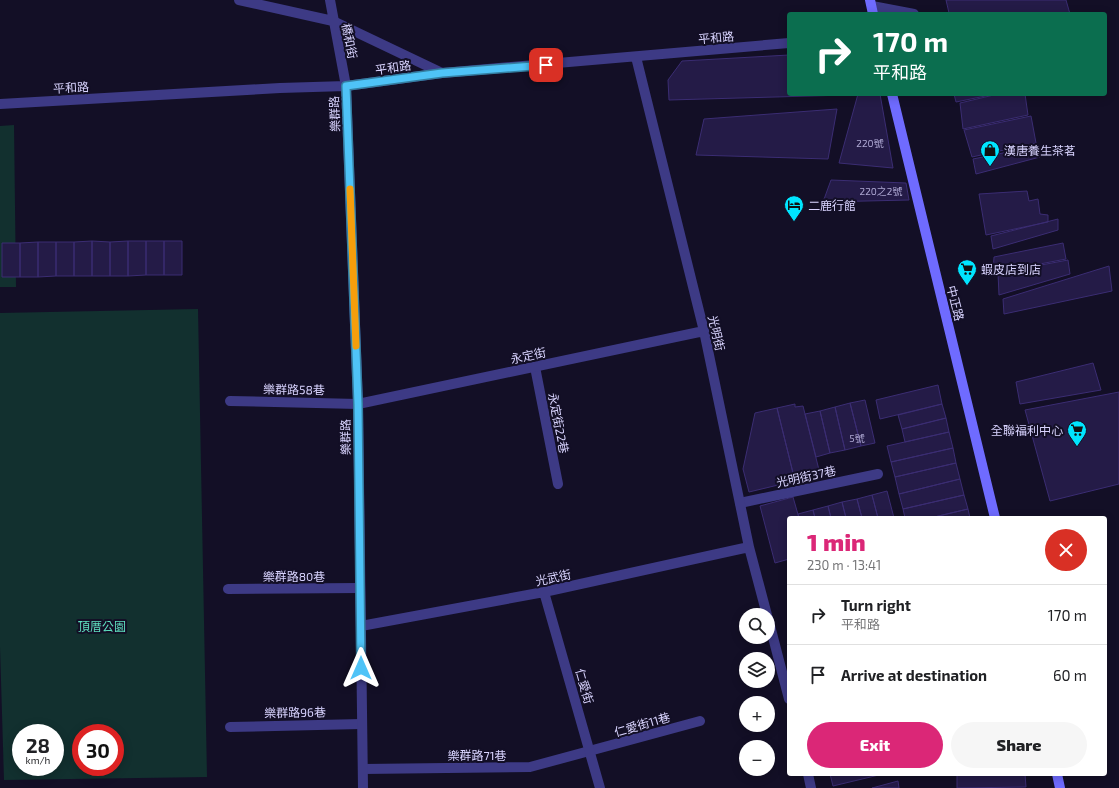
<!DOCTYPE html>
<meta charset="utf-8">
<style>
:root{--surface:#fff;--page:#f6f6f6;--text:#202124;--muted:#757577;--line:#e0e0e0;--accent:#db2777}
body{margin:0;font-family:"Exo 2","Noto Sans TC",sans-serif;background:var(--page);color:var(--text);height:100vh;display:flex;flex-direction:column;font-size:15px;white-space:nowrap}
*{box-sizing:border-box;margin:0}
p{font-size:13px;color:var(--muted)}
.icon{flex:none;width:22px;height:22px;fill:none;stroke:currentColor;stroke-width:2;stroke-linecap:round;stroke-linejoin:round}
.map{position:relative;flex:1;overflow:hidden}
.drawer{position:absolute;left:787px;top:516px;width:320px;height:260px;display:flex;flex-direction:column;background:var(--surface);border-radius:4px;box-shadow:0 2px 10px #0003}
.drawer>*{flex:none}
.hud{position:absolute;left:787px;top:12px;width:320px;height:84px;border-radius:4px;box-shadow:0 2px 10px #0003;background:#0b6e4f;color:#fff;overflow:hidden}
.buttons{position:absolute;left:739px;top:608px;display:grid;gap:8px}
.buttons a{display:grid;place-items:center;width:36px;height:36px;border-radius:50%;background:var(--surface);box-shadow:0 2px 10px #0003;font-size:20px}
.speed{position:absolute;left:12px;top:724px;display:flex;gap:8px;font-size:20px;font-weight:700;text-align:center}
.speed>*{display:grid;place-content:center;width:52px;height:52px;border-radius:50%;background:var(--surface);box-shadow:0 2px 10px #0003;line-height:1}
.speed small{font-size:10px;font-weight:400}
.speed .limit{border:6px solid #d22;background:#fff;color:#111}
.pin{position:absolute;display:grid;place-items:center;width:34px;height:34px;color:#fff;margin:-17px;border-radius:8px;box-shadow:0 2px 6px #0006}
.me{position:absolute;width:44px;margin:-22px;rotate:0deg;stroke-linejoin:round;filter:drop-shadow(0 0 3px #0008)}
.turn{display:flex;align-items:center;gap:14px;height:84px;padding:0 20px;font-size:18px}
.turn .icon{width:52px;height:52px;stroke-width:2.5}
.turn b{display:block;font-size:28px;line-height:34px}
.round{display:grid;place-items:center;flex:none;width:42px;height:42px;border-radius:21px;background:var(--page)}
.summary{display:flex;align-items:center;justify-content:space-between;height:68px;padding:0 20px}
h1{font-size:24px;font-weight:800;line-height:30px;color:var(--accent)}
.action{display:flex;gap:8px;margin-top:auto;padding:8px 20px}
.action a{flex:1;height:46px;border-radius:24px;background:var(--accent);color:#fff;font-size:16px;font-weight:800;line-height:46px;text-align:center}
.action a+a{background:var(--page);color:var(--text)}
ul{padding:0;list-style:none}
li{display:flex;align-items:center;gap:12px;height:60px;padding:0 20px;border-top:1px solid var(--line)}
li div{flex:1}
li b{display:block;font-size:15px}
li em{font-style:normal}
.map>svg:first-child{display:block}
</style>
<div class="map">
<svg width="1119" height="788" viewBox="0 0 1119 788">
<rect width="100%" height="100%" fill="#130f26"/>
<path fill="#12302f" fill-rule="evenodd" d="M14,125L16,287H0V126Z
M198,309L207,777L4,780L0,647V313ZM21,733H55V767H21ZM81,733H115V767H81Z"/>
<path fill="#241b47" stroke="#3b2d73" d="M946,0H1066L1070,14H953L949,13Z
M789,55V94L846,95L669,100L668,80L682,61Z
M858,94H880L893,168L839,163Z
M954,94H995L956,102Z
M998,94H1025L1028,115L963,129L960,103Z
M837,109L828,159L696,155L704,119Z
M1031,116L1036,143L972,157L964,130Z
M1038,146L1040,157L976,174L973,159Z
M831,180L906,183L909,200L823,202Z
M1027,191L1029,201L1038,199L1040,214L1048,215V222L986,235L979,194Z
M1058,219V230L993,249L991,236Z
M92,241V276H74V242Z
M92,241L110,242V276H92Z
M128,241V276H110V242Z
M128,241H146V275L128,276Z
M146,241H164V275H146Z
M164,241H182V275H164Z
M38,242V277H20V243Z
M38,242H56V276L38,277Z
M56,242H74V276H56Z
M2,243H20V277H2Z
M1063,243L1066,259L993,273L994,257Z
M1068,260L1070,274L999,295L998,273Z
M1109,266L1112,291L1004,314L1003,299Z
M1093,363L1101,390L1020,404L1016,382Z
M938,385L942,404L880,419L876,400Z
M1119,392V484L1050,501L1025,410Z
M865,400L875,443L861,446L850,403Z
M850,403L861,446L845,450L835,407Z
M795,404V407L803,406L820,474L795,481L777,408Z
M942,404L946,418L902,429L898,415Z
M835,407L845,450L830,453L820,411Z
M777,408L795,481L749,492L743,469L755,413Z
M820,411L830,453L816,457L805,414Z
M946,418L949,432L905,442L902,429Z
M949,432L953,448L891,462L887,446Z
M953,448L956,463L895,477L891,462Z
M956,463L960,479L899,494L895,477Z
M960,479L964,495L903,509L899,494Z
M887,491L894,518H878L872,495Z
M872,495L878,518H862L857,499Z
M964,495L968,509L930,518H905L903,509Z
M793,497L799,518H789V559L775,563L760,506Z
M857,499L862,518H846L842,502Z
M842,502L846,518H831L828,506Z
M828,506L831,518H815L813,510Z
M968,509L970,518H930Z
M813,510L815,518H799L798,514Z
M830,774H883L833,786Z
M1025,774L1026,787L957,788V775Z
M898,781L899,788H872Z"/>
<g fill="none" stroke-linecap="round" stroke-linejoin="round">
<path stroke="#3d3a85" stroke-width="10" d="M872,6L914,14
M333,21L442,73
M535,367L558,484
M230,401L358,404
M740,503L878,474
M228,589L360,588
M230,727L361,724
M363,769L530,767L700,721"/>
<path stroke="#3d3a85" stroke-width="10" d="M239,0L333,21
M330,0L346,86L358,404L363,788
M636,57L704,331L749,547L767,615
M0,104L280,88L346,86L442,73L789,43
M358,404L704,331
M544,592L600,788
M768,618L789,699
M361,626L544,592L749,547
M808,774L811,788"/>
<path stroke="#6f6bff" stroke-width="10" d="M870,0L873,14
M892,94L995,518
M1057,774L1060,788"/>
</g>
<g fill="none" stroke-linecap="round" stroke-linejoin="round">
<g stroke="#337fa1" stroke-width="10">
<path id="route" d="M361,668L358,404L346,86L442,73L546,65"/>
</g>
<use href="#route" stroke="#4fc3f7" stroke-width="7"/>
<path stroke="#f59e0b" stroke-width="7" d="M350,189L356,346"/>
</g>
<defs>
<g id="shop-pin" transform="scale(1)"><path d="M0 17L-7.5 6A9.5 9.5 0 1 1 7.5 6Z" fill="#00e5ff" stroke="#130f26"/><path d="M-5-2.5h2.3a2.7 3.5 0 0 1 5.4 0H5L5.5 6h-11ZM-1.5-2.5h3a1.5 2.3 0 0 0-3 0Z" fill="#111"/></g>
<g id="hotel-pin" transform="scale(1)"><path d="M0 17L-7.5 6A9.5 9.5 0 1 1 7.5 6Z" fill="#00e5ff" stroke="#130f26"/><path d="M-6-4.5h1.5V1H6V5H4.5V3h-9V5H-6ZM-4 0a1.8 1.8 0 1 1 3.6 0ZM.5 0V-2.5h3Q6-2.5 6 0Z" fill="#111"/></g>
<g id="supermarket-pin" transform="scale(1)"><path d="M0 17L-7.5 6A9.5 9.5 0 1 1 7.5 6Z" fill="#00e5ff" stroke="#130f26"/><path d="M-6-5.5h2.5l.6 2H6L4.5 2H-2.5L-4.4-4H-6ZM-1.5 3.2a1.3 1.3 0 1 0 .1 0ZM3 3.2a1.3 1.3 0 1 0 .1 0Z" fill="#111"/></g>
</defs>
<g fill-rule="evenodd">
<use href="#shop-pin" x="990" y="150"/>
<use href="#hotel-pin" x="794" y="205"/>
<use href="#supermarket-pin" x="967" y="269"/>
<use href="#supermarket-pin" x="1077" y="430"/>
</g>
<g text-anchor="middle" dominant-baseline="central" stroke-width="4" stroke-linejoin="round" paint-order="stroke">
<g font-size="10" fill="#aca6d1">
<text x="870" y="143">220號</text>
<text x="881" y="191">220之2號</text>
<text x="857" y="438">5號</text>
</g>
<g font-size="12" fill="#d9d4ff" stroke="#130f26">
<text transform="translate(716 37) rotate(-5)">平和路</text>
<text transform="translate(350 41) rotate(79)">橋和街</text>
<text transform="translate(393 67) rotate(-8)">平和路</text>
<text transform="translate(71 87) rotate(-3)">平和路</text>
<text transform="translate(334 114) rotate(-92)">樂群路</text>
<text transform="translate(956 303) rotate(76)">中正路</text>
<text transform="translate(717 333) rotate(77)">光明街</text>
<text transform="translate(528 355) rotate(-12)">永定街</text>
<text transform="translate(294 389) rotate(1)">樂群路58巷</text>
<text transform="translate(559 423) rotate(79)">永定街22巷</text>
<text transform="translate(345 437) rotate(-91)">樂群路</text>
<text transform="translate(806 476) rotate(-12)">光明街37巷</text>
<text x="294" y="576">樂群路80巷</text>
<text transform="translate(553 577) rotate(-12)">光武街</text>
<text transform="translate(585 686) rotate(74)">仁愛街</text>
<text transform="translate(295 712) rotate(-1)">樂群路96巷</text>
<text transform="translate(642 724) rotate(-16)">仁愛街11巷</text>
<text x="477" y="755">樂群路71巷</text>
</g>
<g font-size="12" fill="#d9d4ff" stroke="#130f26" text-anchor="start">
<text x="1004" y="150">漢唐養生茶茗</text>
<text x="808" y="205">二鹿行館</text>
<text x="981" y="269">蝦皮店到店</text>
<text x="1063" y="430" text-anchor="end">全聯福利中心</text>
</g>
<g font-size="12" fill="#5fe0c0" stroke="#130f26">
<text x="102" y="626">頂厝公園</text>
</g>
</g>
</svg>
<div class="buttons">
<a><svg class="icon" aria-label="search" viewBox="0 0 24 24"><circle cx="10" cy="10" r="6"/><path d="M15 15l6 6"/></svg></a>
<a><svg class="icon" aria-label="layers" viewBox="0 0 24 24"><path d="M12 4l9 5-9 5-9-5zM3 14l9 5 9-5"/></svg></a>
<a>+</a>
<a>−</a>
</div>
<div class="speed"><div>28<small>km/h</small></div><div class="limit">30</div></div>
<div class="pin" style="left:546px;top:65px;background:#d93025"><svg class="icon" aria-label="arrive" viewBox="0 0 24 24"><path d="M6 21V4h12l-3 4 3 4H6"/></svg></div>
<svg class="me" style="left:361px;top:668px" viewBox="-20 -20 40 40"><path d="M0-17L14 15 0 8-14 15z" fill="#4fc3f7" stroke="#fff" stroke-width="4"/></svg>
<div class="hud">
<div class="turn"><svg class="icon" aria-label="right" viewBox="0 0 24 24"><path d="M7 20v-9h11M14 6l5 5-5 5"/></svg><div><b>170 m</b>平和路</div></div>
</div>
<section class="drawer">
<div class="summary"><div><h1>1 min</h1><p>230 m · 13:41</p></div><a class="round" style="background:#d93025;color:#fff"><svg class="icon" aria-label="close" viewBox="0 0 24 24"><path d="M6 6l12 12M18 6L6 18"/></svg></a></div>
<ul>
<li><svg class="icon" aria-label="right" viewBox="0 0 24 24"><path d="M7 20v-9h11M14 6l5 5-5 5"/></svg><div><b>Turn right</b><p>平和路</p></div><em>170 m</em></li>
<li><svg class="icon" aria-label="arrive" viewBox="0 0 24 24"><path d="M6 21V4h12l-3 4 3 4H6"/></svg><div><b>Arrive at destination</b></div><em>60 m</em></li>
</ul>
<div class="action"><a>Exit</a><a>Share</a></div>
</section>
</div>
